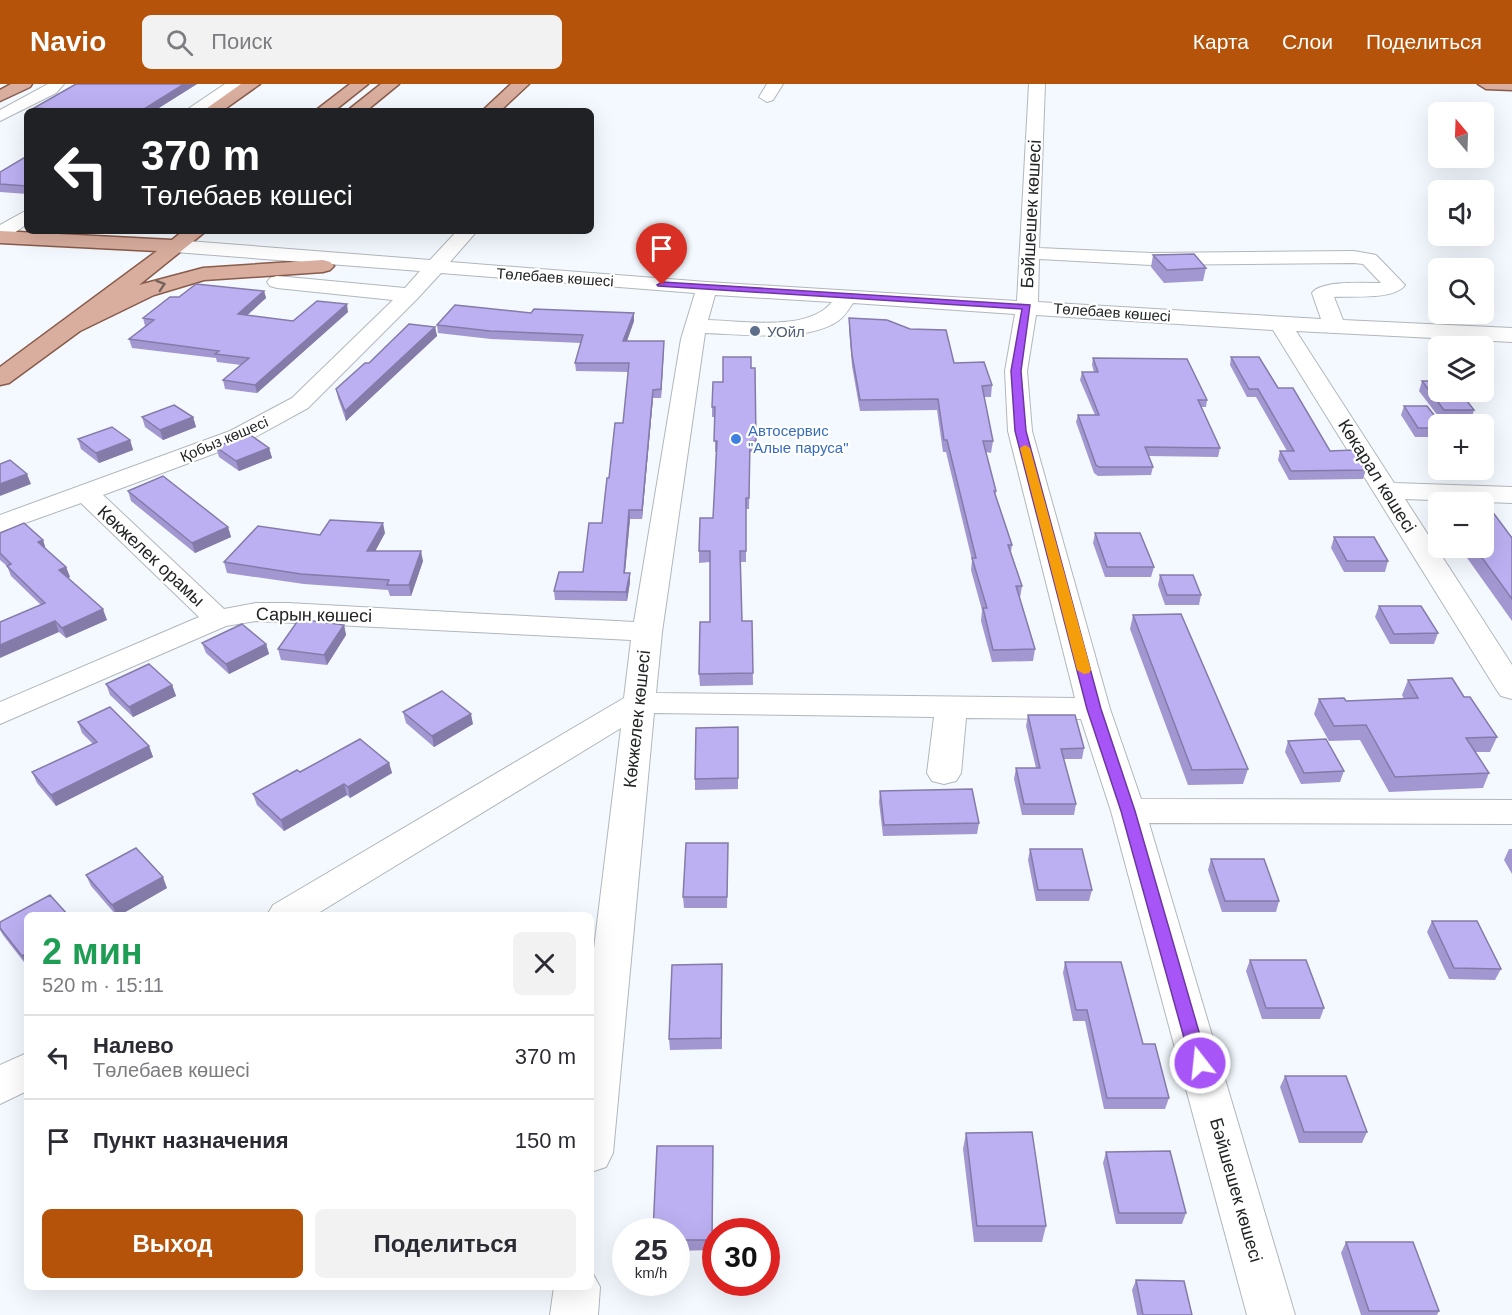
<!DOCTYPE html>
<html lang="ru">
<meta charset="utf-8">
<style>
:root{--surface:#fff;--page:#f2f2f3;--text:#2b2b33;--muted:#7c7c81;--line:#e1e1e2;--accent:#b45309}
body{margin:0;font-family:Helvetica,sans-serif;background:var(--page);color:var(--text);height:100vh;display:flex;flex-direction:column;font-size:22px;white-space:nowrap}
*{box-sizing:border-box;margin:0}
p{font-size:20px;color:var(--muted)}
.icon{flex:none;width:33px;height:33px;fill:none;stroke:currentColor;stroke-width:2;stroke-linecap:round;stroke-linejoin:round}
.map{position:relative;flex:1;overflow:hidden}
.panel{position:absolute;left:24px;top:828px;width:570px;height:378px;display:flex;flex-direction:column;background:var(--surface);border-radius:9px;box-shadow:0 6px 24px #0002}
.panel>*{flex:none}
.banner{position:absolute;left:24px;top:24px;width:570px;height:126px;border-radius:9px;box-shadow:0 6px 24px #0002;background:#202124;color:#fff;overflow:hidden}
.needle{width:39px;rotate:341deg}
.tools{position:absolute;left:1428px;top:18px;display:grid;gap:12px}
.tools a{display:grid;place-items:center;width:66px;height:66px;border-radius:9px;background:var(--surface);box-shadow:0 6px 24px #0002;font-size:30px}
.speed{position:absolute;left:612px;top:1134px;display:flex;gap:12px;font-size:30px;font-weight:700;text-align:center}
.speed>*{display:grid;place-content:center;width:78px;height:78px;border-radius:50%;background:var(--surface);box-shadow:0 6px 24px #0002;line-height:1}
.speed small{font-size:15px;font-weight:400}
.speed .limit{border:9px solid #d22;background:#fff;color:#111}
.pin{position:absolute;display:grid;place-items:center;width:51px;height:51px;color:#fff;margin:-62px -26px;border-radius:50% 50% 50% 0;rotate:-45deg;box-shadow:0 0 6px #0007}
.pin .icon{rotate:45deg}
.me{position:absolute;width:66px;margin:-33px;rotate:344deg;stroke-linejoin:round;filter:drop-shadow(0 0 4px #0008)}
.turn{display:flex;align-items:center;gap:21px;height:126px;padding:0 18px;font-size:27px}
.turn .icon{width:78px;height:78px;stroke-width:2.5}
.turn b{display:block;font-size:42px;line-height:51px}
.round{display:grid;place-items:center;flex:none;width:63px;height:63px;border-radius:9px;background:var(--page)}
.summary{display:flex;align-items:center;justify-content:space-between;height:102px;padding:0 18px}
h1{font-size:36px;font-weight:600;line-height:45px;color:#1e9e55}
.action{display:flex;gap:12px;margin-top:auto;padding:12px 18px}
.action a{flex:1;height:69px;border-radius:9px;background:var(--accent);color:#fff;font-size:24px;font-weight:600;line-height:69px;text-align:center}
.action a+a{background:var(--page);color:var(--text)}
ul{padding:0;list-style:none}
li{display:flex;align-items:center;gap:18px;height:84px;padding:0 18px;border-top:2px solid var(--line)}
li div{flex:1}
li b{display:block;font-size:22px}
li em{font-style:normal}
header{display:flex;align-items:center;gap:36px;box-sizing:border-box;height:84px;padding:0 30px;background:var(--accent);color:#fff}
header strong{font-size:28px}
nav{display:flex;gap:33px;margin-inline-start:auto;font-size:21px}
.search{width:420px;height:54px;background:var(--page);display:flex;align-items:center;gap:15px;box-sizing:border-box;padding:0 21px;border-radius:9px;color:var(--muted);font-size:22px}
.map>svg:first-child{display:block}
</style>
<header>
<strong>Navio</strong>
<div class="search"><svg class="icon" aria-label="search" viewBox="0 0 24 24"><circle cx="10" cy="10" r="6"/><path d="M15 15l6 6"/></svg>Поиск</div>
<nav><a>Карта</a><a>Слои</a><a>Поделиться</a></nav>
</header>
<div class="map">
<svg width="1512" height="1231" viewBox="0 0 1512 1231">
<rect width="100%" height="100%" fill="#f3f9fe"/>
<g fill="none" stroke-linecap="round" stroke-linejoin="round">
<g stroke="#b1b7bb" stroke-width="2">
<path id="minor" d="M48,0H64L56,9L0,37V26Z
M225,0H244L204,27H185Z
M767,0H783L773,16L767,18L759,13Z
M1029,0H1045L1039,164L1151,169L1354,167L1376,171L1405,201C1395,216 1352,212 1334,213L1343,236L1512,244V258L1296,247L1394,399L1512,403V419L1405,415L1512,581V615L1501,612L1496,605L1273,246L1036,231L1027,287L1032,347L1110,625L1141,715L1512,716V740L1149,739L1295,1231H1247L1111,727L1081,635L966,634L961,689L956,697L944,700L932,697L927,689L934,633L654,629L613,1069L606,1083L591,1088V889L621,644L315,831H267L273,821L624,614L631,556L256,537L226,542L0,640V618L199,533L81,419L0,448V431L230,347L292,314L393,216L277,204L270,202L267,198L270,194L277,192L405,204L420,187L175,168L168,166L165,162L168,158L175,156L430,176L457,147H477L450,178L707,198L1017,217ZM1039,175L1151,181L1354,179L1363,180L1381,199C1365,199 1321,196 1312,209L1321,235L1038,218ZM441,189L695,209L681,255L634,538L288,519H256L224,525L103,411L248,357L308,324L417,215ZM715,211L832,218C808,248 743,237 708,236ZM853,219L1015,230L1005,287L1008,347L1075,614L656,609L662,548L705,249C742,250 806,259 838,237C844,233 849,225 853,219Z
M27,126V140L7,154L0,156V141Z
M27,969V1007L0,1020V981Z
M591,1186L600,1203L598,1231H550L554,1203H591Z"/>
</g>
<g stroke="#895b4a" stroke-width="3">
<path id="major" d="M11,0H32L30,3L0,17V6Z
M241,0H260L222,27H203Z
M350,0H368L334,27H315Z
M381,0H399L366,27H347Z
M511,0H529L500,27H482Z
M1478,0H1512V6L1486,5Z
M0,147L172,156L183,147H206L139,201L203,184L323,176L330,178L334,182L330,186L323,188L204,196L154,211L80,247L9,299L0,301V283L157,167L0,159Z"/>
</g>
<use href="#minor" fill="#fff" fill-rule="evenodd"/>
<use href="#major" fill="#d9ae9e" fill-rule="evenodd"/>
</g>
<path fill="#a297d0" d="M76,0H197L154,27H35L34,24Z
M27,72V110L0,108V88Z
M1153,171L1206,184L1203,197L1164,199L1151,183Z
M264,207L266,214L247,231L293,237L348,228L257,309L225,305L223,296L241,281L217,278L216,274L132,264L129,255L145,242L143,234L179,213Z
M531,229H634V237L627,257H664L661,314H653L642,435H630L625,489H630V498L627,517L555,516L554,507L583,488L602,439L609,394L623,339L628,288L576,287L575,279L581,259L491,255L438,249L437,241Z
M849,234L954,279L992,301L991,313H984L993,357L991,369L986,368L996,407L995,412L1012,461L1011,468L1022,502L1020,514L1035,565L1033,577L992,578L981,537L982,526L971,486L972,476L946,368H943L937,326L860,327L852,282L849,245Z
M435,243L437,252L346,337L338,314L336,305L369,279Z
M1231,273L1278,304L1330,367L1366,386L1363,395L1289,396L1278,376L1280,367H1287L1256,313H1247L1230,281Z
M1093,274L1207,316L1206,323H1201L1220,364L1218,373L1148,372L1153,383L1151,391L1098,392L1094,389L1076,338L1078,331H1095L1080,296L1082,288H1094L1092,281Z
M751,284H755L756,368H750L749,425H746V478H740L742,537H752L753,601L700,602L699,590L710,538V478L699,479V467L713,434L716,368H715V333H712V323L723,298Z
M1422,297L1474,326L1471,336H1441L1419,307Z
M1404,322L1438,340V353H1415L1401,331Z
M142,333H193L196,343L163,356L145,343Z
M78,355L130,356L133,366L99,379L81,365Z
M216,363L269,364L272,374L239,387L219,373Z
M128,407L228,443L231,453L195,469L131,417Z
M1483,415L1512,454V537L1460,464H1484V418H1439L1440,416Z
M1438,421V433L1436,429Z
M0,449L43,456L46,466L66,483L70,493L68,494L107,536L66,554L59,548L41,521L11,492L7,482L0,476Z
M385,449L375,467L423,477L411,512H390L388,506L304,500L227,489L224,478L320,451Z
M1095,449L1154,483L1151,493H1105L1093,459Z
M1334,453L1388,477L1385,488H1344L1331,464Z
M1160,491L1201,511L1199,521H1165L1158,501Z
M1379,522L1438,549L1434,560H1390L1375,533Z
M1133,531L1248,685L1243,700L1188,701L1130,545Z
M344,541L346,551L327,581L281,576L278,565Z
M202,559L266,560L269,570L229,590L206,569Z
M1408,596L1464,613L1497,653L1490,668H1476L1489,689L1483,704L1389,708L1360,656L1329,657L1314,630L1319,615L1346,617L1404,615L1402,611Z
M106,600L172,601L176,612L133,633L110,611Z
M403,628L473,640L434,663L406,639Z
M1028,631L1084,664L1082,675H1064L1076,720L1074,731H1022L1014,695L1016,684H1036L1026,642Z
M78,638L149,662L153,673L56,722L37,699L32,688L93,660L82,649Z
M738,643V705L695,706V695Z
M1288,657L1344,687L1340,698L1301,700L1285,668Z
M389,679L392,689L350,714L347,711L284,747L257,721L253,710L300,688Z
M880,707L979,739L977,750L883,752L879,718Z
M1030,765L1092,806L1089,817H1036L1028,776Z
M1509,765H1512V790L1504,776Z
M728,770L727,824H684L683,813Z
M1211,775L1279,817L1276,828H1222L1208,786Z
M86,791L167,804L120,831H116L91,802Z
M27,831V882L3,851L0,846V838Z
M1432,837L1501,885L1495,896L1449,895L1427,848Z
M1250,876L1324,924L1320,935H1262L1246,887Z
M1065,878L1143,960L1169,1014L1165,1025H1104L1085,937H1073L1063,889Z
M722,880V965L670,966L669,955Z
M1285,992L1367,1048L1362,1059H1299L1280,1003Z
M966,1049L1046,1142L1042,1158H974L963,1065Z
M713,1062L712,1166L676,1167V1148Z
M1106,1068L1186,1129L1182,1140H1116L1103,1079Z
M1346,1158L1439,1227L1437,1231H1361L1341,1169Z
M1136,1196L1192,1231H1137L1132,1206Z"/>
<path fill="#847ba9" d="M184,0H197L154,27H141Z
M264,207L266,214L240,238L238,230Z
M347,220L348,228L257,309L255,301Z
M634,229V237L624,265L623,257Z
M435,243L437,252L346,337L345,327Z
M664,257V265L661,314V305Z
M653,306V314L642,435V426Z
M193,333L196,343L163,356L160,346Z
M130,356L133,366L99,379L96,369Z
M269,364L272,374L239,387L236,377Z
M27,390L31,400L0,412V400Z
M629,426L630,435L624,498V489Z
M383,439L385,449L370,477L367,467Z
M228,443L231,453L195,469L192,459Z
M43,456L46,466L38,458Z
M421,467L423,477L411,512L409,501Z
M66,483L70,493L63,496L59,486Z
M630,489V498L627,517L626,508Z
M103,525L107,536L66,554L62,544Z
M55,537L59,548L0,574V561Z
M344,541L346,551L327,581L324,571Z
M266,560L269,570L229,590L226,580Z
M172,601L176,612L133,633L129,623Z
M471,630L473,640L434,663L432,652Z
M149,662L153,673L56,722L51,711Z
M389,679L392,689L350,714L348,703Z
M344,700L347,711L284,747L281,736Z
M163,793L167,804L120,831H117L112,821Z
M27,869V882L22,872Z"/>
<path fill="#bcb0f2" stroke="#847ba9" stroke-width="1.5" d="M76,0H184L141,27H84L34,24Z
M27,72V102L0,100V88Z
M1194,170L1206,184L1167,186L1153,171Z
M196,200L264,207L238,230L293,237L317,217L347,220L255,301L223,296L249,274L215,270L219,267L129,255L154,236L143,234L170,213H179Z
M455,221L531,229L534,225L634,229L623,257H664L661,305L653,306L642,426H629L624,489H630L626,508L554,507L559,488H583L589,439H602L607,394H609L615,339H623L629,279H575L583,251L490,247L437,241Z
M849,234L887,236L910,245L946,246L954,279L984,278L992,301L982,302L993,357H983L996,407H994L1012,461H1008L1022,502H1016L1035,565L993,566L983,524H987L972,474H976L947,356H944L938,315L860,316L852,271Z
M409,240L435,243L345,327L336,305L365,279H369Z
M723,273H751V284H755L756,357H750L749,414H746V467H740L742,537H752L753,589L699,590L700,538H710V467H699L700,434H713L717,357H714L715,323H712L713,298H723Z
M1231,273H1259L1278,304H1293L1330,367L1353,366L1366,386L1291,387L1280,367H1294L1258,305H1249Z
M1093,274L1187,275L1207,316H1198L1220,364L1145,363L1153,383H1099L1096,381L1078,331H1099L1082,288H1098Z
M1422,297H1438V308H1460L1474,326H1444Z
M174,321L193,333L160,346L142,333Z
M1404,322H1427L1441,340H1438V344H1418Z
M112,343L130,356L96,369L78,355Z
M249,350L269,364L236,377L216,363Z
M10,376L27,390L0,400V380Z
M163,392L228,443L192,459L128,407Z
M1483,415L1512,454V515L1475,464H1484V418H1442L1440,416Z
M330,436L383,439L367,467H421L409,501H387L389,496L301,490L224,478L258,442L320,451Z
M24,439L43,456L38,458L66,483L59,486L103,525L62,544L55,537L0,561V538L45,519L7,482L11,480L0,469V449Z
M1095,449H1140L1154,483H1107Z
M1334,453H1374L1388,477H1347Z
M1160,491H1193L1201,511H1167Z
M1379,522H1421L1438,549L1394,550Z
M1181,530L1248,685L1192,686L1133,531Z
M299,535L344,541L324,571L278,565Z
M242,540L266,560L226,580L202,559Z
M149,580L172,601L129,623L106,600Z
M1452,594L1464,613H1470L1497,653L1466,654L1489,689L1395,693L1366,641L1334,642L1319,615L1344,614L1346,617L1418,614L1408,596Z
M442,607L471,630L432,652L403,628Z
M110,623L149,662L51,711L32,688L97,658L78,638Z
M1028,631H1075L1084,664L1061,665L1076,720H1024L1016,684H1040Z
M738,643V694L695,695L696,644Z
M360,655L389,679L348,703L344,700L281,736L253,710L297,686L300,688Z
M1326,655L1344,687L1304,689L1288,657Z
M972,705L979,739L884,741L880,707Z
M686,759H728L727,813H683Z
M136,764L163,793L112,821L86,791Z
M1030,765H1082L1092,806H1038Z
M1211,775H1264L1279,817H1225Z
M50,811L68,831H27V869L22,872L0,844V838Z
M1432,837H1477L1501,885L1454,884Z
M1250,876H1306L1324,924H1266Z
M1065,878H1121L1143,960H1155L1169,1014H1107L1087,926H1076Z
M722,880L721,954L669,955L672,881Z
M1285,992H1346L1367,1048H1304Z
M1032,1048L1046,1142H977L966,1049Z
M657,1062H713L712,1156H676V1148H653Z
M1170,1067L1186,1129H1119L1106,1068Z
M1346,1158H1413L1439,1227H1369Z
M1136,1196L1184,1197L1192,1231H1143Z"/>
<defs><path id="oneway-chevron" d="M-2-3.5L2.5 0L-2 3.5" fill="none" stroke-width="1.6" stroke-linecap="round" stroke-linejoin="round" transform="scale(1.5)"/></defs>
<use stroke="#74625c" href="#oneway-chevron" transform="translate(161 201) rotate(-18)"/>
<path fill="#a855f7" stroke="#6d37a1" stroke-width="1.5" d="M662,198L1030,221L1021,287L1026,347L1101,625L1135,727L1208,979L1206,984L1200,986L1193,984L1191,979L1121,727L1087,625L1015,347L1011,287L1022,225L658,202L657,201Z"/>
<path fill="#f59e0b" d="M1025,361L1030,364L1091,586L1089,589L1084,590L1077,586L1020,364Z"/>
<circle fill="#5c6f8a" stroke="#fff" stroke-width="2" cx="755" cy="247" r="6"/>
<circle fill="#3f7fe0" stroke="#fff" stroke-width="2" cx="736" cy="355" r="6"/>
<g text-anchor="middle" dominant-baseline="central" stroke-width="4.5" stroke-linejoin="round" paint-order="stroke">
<g font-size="15" fill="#222426" stroke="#fff">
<text transform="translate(555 193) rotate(4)">Төлебаев көшесі</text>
<text transform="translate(1112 228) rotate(4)">Төлебаев көшесі</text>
<text transform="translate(224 355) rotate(-23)">Қобыз көшесі</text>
</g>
<g font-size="15" fill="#4e5e75" stroke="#fff" text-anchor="start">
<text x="767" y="247">УОйл</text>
</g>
<g font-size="15" fill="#366cbe" stroke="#fff" text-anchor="start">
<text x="748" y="346">Автосервис<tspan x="748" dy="17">"Алые паруса"</tspan></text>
</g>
<g font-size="18" fill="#222426" stroke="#fff">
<text transform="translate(1031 130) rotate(-87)">Бәйшешек көшесі</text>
<text transform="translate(1377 392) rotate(58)">Көкарал көшесі</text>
<text transform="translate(151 472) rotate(43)">Көкжелек орамы</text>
<text transform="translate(314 531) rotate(1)">Сарын көшесі</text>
<text transform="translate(637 635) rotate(-84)">Көкжелек көшесі</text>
<text transform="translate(1236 1106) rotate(74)">Бәйшешек көшесі</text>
</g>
</g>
</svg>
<div class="tools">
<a><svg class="needle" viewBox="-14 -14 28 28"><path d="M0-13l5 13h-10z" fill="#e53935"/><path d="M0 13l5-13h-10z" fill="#7c7c81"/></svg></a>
<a><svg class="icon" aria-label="sound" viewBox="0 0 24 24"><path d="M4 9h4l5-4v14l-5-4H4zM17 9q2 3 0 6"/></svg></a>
<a><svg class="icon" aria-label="search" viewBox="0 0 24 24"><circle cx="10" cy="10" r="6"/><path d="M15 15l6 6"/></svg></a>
<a><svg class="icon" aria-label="layers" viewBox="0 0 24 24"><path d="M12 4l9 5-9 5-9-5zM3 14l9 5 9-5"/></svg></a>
<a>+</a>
<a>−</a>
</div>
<div class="speed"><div>25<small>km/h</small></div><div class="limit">30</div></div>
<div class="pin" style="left:662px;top:201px;background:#d93025"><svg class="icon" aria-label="arrive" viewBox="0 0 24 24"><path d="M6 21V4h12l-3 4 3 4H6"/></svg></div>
<svg class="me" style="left:1200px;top:979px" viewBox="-20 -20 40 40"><circle r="17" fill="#a855f7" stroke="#fff" stroke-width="3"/><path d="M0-11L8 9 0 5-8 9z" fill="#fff"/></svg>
<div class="banner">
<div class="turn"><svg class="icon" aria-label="left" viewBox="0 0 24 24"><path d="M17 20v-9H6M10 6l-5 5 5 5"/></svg><div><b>370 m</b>Төлебаев көшесі</div></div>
</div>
<section class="panel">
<div class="summary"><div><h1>2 мин</h1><p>520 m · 15:11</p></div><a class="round"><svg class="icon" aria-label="close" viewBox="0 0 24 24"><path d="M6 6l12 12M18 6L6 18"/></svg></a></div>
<ul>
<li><svg class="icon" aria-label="left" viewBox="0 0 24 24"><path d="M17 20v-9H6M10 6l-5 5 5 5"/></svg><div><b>Налево</b><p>Төлебаев көшесі</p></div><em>370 m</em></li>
<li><svg class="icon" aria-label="arrive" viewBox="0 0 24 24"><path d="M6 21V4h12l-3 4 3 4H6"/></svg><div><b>Пункт назначения</b></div><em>150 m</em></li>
</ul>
<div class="action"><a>Выход</a><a>Поделиться</a></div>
</section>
</div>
